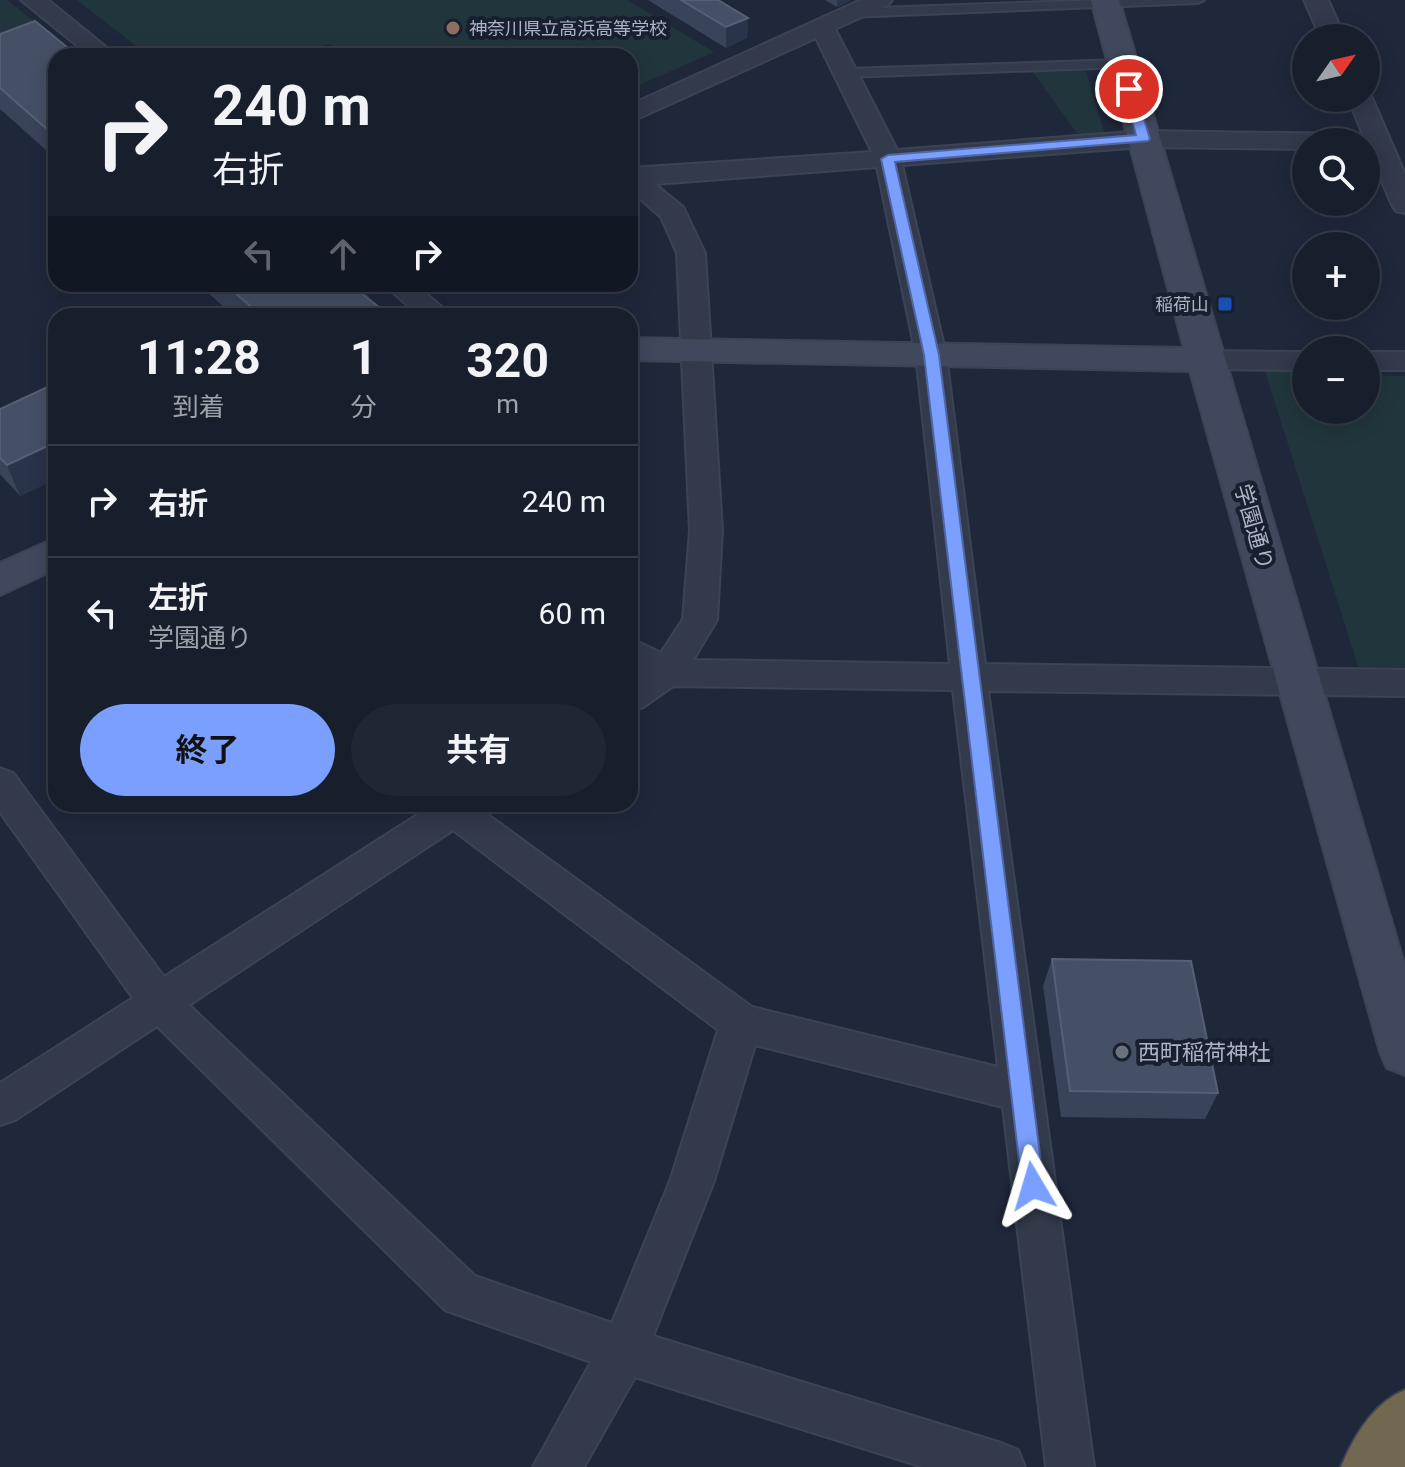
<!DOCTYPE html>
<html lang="ja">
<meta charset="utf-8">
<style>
:root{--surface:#171e2c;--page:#202734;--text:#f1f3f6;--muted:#9ea2a9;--line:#363c48;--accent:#7a9fff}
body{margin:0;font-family:Roboto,"Noto Sans JP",sans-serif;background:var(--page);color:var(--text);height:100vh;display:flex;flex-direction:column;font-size:30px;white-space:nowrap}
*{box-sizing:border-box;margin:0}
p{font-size:26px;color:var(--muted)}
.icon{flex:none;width:44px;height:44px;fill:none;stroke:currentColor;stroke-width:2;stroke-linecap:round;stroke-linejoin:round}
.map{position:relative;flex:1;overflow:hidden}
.drawer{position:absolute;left:48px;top:308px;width:590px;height:504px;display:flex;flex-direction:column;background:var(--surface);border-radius:24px;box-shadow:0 4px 20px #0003,0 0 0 2px var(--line)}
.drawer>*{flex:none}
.banner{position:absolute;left:48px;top:48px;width:590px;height:244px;border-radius:24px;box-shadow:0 4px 20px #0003,0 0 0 2px var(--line);background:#171e2c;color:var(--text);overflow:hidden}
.needle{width:52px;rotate:56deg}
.tools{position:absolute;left:1292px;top:24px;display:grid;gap:16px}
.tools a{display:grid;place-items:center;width:88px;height:88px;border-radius:50%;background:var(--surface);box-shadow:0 4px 20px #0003,0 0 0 2px var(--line);font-size:40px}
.pin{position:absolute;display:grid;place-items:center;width:68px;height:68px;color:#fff;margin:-34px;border:4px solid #fff;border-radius:50%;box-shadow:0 2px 8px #0007}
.me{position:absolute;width:88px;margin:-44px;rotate:353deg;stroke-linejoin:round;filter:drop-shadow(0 0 6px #0008)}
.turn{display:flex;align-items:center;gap:28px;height:168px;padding:0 32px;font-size:36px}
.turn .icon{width:104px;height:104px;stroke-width:2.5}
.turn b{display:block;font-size:56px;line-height:68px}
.lanes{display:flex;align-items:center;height:76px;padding:0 32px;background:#0003;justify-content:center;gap:40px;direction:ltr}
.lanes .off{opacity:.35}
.eta{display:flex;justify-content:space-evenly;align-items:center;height:136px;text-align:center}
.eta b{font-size:48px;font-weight:700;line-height:56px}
.action{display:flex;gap:16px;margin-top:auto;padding:16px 32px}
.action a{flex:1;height:92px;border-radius:48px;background:var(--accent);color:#111;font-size:32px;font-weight:700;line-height:92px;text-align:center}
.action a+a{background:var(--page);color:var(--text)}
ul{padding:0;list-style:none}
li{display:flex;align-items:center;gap:24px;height:112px;padding:0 32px;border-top:2px solid var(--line)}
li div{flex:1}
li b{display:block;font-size:30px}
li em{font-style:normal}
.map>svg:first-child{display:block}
</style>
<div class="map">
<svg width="1405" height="1467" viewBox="0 0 1405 1467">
<rect width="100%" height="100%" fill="#1f283b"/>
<path fill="#21363c" d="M0,0H7L49,33L0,50Z
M77,0H627L714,52L630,89V56H348L329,44L299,56H149Z
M1086,71L1104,132L1079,136L1033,72Z
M1265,371L1306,372V410H1366V375L1405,376V669H1359Z"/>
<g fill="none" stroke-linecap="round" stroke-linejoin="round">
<g stroke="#3c4355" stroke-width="4">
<path id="lane" d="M1104,0H1204L1198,3L849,17L843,13L849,9Z
M1122,60L1128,64L1126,67L845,77L839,73L845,69Z"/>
</g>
<g stroke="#3c4355" stroke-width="4">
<path id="street" d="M21,0H48L117,56H90Z
M861,0H892L888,5L835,29L897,150L1143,131L1348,134L1357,137L1361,142H1306V149L1143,147L902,165L946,355L985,664L1405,670V696L988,691L1094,1467H1046L1003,1107L755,1045L714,1181L653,1336L1001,1443L1018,1450L1025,1467H923L635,1377L584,1467H533L591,1362L445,1310L157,1026L15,1120L0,1125V1083L133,998L0,812V768L13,773L164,977L428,808L426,804H483L480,809L752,1007L998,1067L953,690L673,686L643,707L630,711V679L640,673L630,667V638L661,653L683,619L690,531L677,253L661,217L630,190V168L872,152L816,38L630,122V105ZM877,167L916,355L950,664L693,660L717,620L722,531L705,253L683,207L655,184ZM453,830L718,1030L670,1181L612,1323L475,1276L189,1005Z
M1304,0H1328L1345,38H1321Z
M1366,92L1372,98L1405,174V213L1396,211L1392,205L1348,98H1366Z
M383,284H415L452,316H420Z
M1205,351L1306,352V370L1205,369L1195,367L1190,360L1195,353Z
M1366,352H1405V370H1366Z"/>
</g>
<g stroke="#3c4355" stroke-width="4">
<path id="secondary" d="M1091,0H1119L1405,967V1075L1387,1068L1380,1052L1190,371L630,360V338L1184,348Z
M56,538V569L0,595V563Z"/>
</g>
<g stroke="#3d4455" stroke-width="4">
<path id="highway" d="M1405,1390V1467H1341C1354,1436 1373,1403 1405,1390Z"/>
</g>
<use href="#lane" fill="#323a4b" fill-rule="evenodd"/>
<use href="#street" fill="#323a4b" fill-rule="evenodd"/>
<use href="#secondary" fill="#40485e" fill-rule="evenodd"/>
<use href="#highway" fill="#72684f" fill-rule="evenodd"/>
</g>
<path fill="#39435a" d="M648,0H718L748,18L747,38L726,48Z
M825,0H851L837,7Z
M0,34L56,56V159L0,109Z
M198,284H362L369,299L379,307L381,316H234Z
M56,383V479L20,496L0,474V409Z
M1052,959L1218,1093L1205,1119L1061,1117L1043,986Z"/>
<path fill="#293349" d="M837,0H851L837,7Z
M748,18L747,38L726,48V27Z
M367,288L372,311L379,307L381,316H362L360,292Z
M56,442V479L20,496L7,465Z"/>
<path fill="#455066" stroke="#565f75" stroke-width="2" d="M681,0H718L748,18L726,27Z
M35,21L78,56H56V137L0,88V34Z
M225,284H362L367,288L360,292L379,307L362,316H262Z
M56,383V442L7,465L0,458V409Z
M1052,959L1191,961L1218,1093L1070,1091Z"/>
<path fill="#7a9fff" stroke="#4f67a6" stroke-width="2" d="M1129,85L1135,89L1150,139L1148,141L895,162L939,355L1044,1186L1041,1193L1033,1196L1026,1193L1022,1186L924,355L881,159L888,155L1136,135L1123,89Z"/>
<circle fill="#8d6e63" stroke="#181f2f" stroke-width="3" cx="453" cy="28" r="8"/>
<rect fill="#1a4fb4" stroke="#181f2f" stroke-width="3" x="1217" y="296" width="16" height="16" rx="4"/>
<circle fill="#6b7280" stroke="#181f2f" stroke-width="3" cx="1122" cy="1052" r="8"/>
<g text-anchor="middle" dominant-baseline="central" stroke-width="8" stroke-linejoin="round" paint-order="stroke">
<g font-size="18" fill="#adb4c8" stroke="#181f2f" text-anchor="start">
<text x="469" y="28">神奈川県立高浜高等学校</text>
<text x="1209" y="304" text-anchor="end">稲荷山</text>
</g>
<g font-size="22" fill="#adb4c8" stroke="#181f2f">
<text transform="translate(1254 527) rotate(74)">学園通り</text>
</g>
<g font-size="22" fill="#adb4c8" stroke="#181f2f" text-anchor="start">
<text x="1138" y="1052">西町稲荷神社</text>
</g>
</g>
</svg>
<div class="tools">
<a><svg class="needle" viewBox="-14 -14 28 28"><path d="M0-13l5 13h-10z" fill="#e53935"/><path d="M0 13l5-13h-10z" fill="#9ea2a9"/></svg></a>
<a><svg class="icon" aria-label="search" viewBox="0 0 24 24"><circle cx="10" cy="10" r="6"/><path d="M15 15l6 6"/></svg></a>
<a>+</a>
<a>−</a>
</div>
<div class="pin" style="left:1129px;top:89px;background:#d93025"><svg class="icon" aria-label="arrive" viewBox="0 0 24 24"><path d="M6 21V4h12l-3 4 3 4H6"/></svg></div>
<svg class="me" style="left:1033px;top:1186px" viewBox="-20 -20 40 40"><path d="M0-17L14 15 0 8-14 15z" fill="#7a9fff" stroke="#fff" stroke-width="4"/></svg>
<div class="banner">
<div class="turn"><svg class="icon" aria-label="right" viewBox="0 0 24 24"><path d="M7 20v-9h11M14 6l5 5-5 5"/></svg><div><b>240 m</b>右折</div></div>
<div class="lanes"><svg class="icon off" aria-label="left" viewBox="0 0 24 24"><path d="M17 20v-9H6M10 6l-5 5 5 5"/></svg><svg class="icon off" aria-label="ahead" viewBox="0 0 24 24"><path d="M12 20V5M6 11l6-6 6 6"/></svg><svg class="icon" aria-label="right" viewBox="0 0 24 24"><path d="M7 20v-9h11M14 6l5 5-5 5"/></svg></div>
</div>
<section class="drawer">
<div class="eta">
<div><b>11:28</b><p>到着</p></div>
<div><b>1</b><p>分</p></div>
<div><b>320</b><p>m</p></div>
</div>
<ul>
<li><svg class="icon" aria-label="right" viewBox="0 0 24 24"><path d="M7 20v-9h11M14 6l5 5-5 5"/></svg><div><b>右折</b></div><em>240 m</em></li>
<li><svg class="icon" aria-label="left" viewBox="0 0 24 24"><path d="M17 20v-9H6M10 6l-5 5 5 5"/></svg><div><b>左折</b><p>学園通り</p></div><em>60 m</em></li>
</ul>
<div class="action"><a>終了</a><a>共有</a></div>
</section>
</div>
